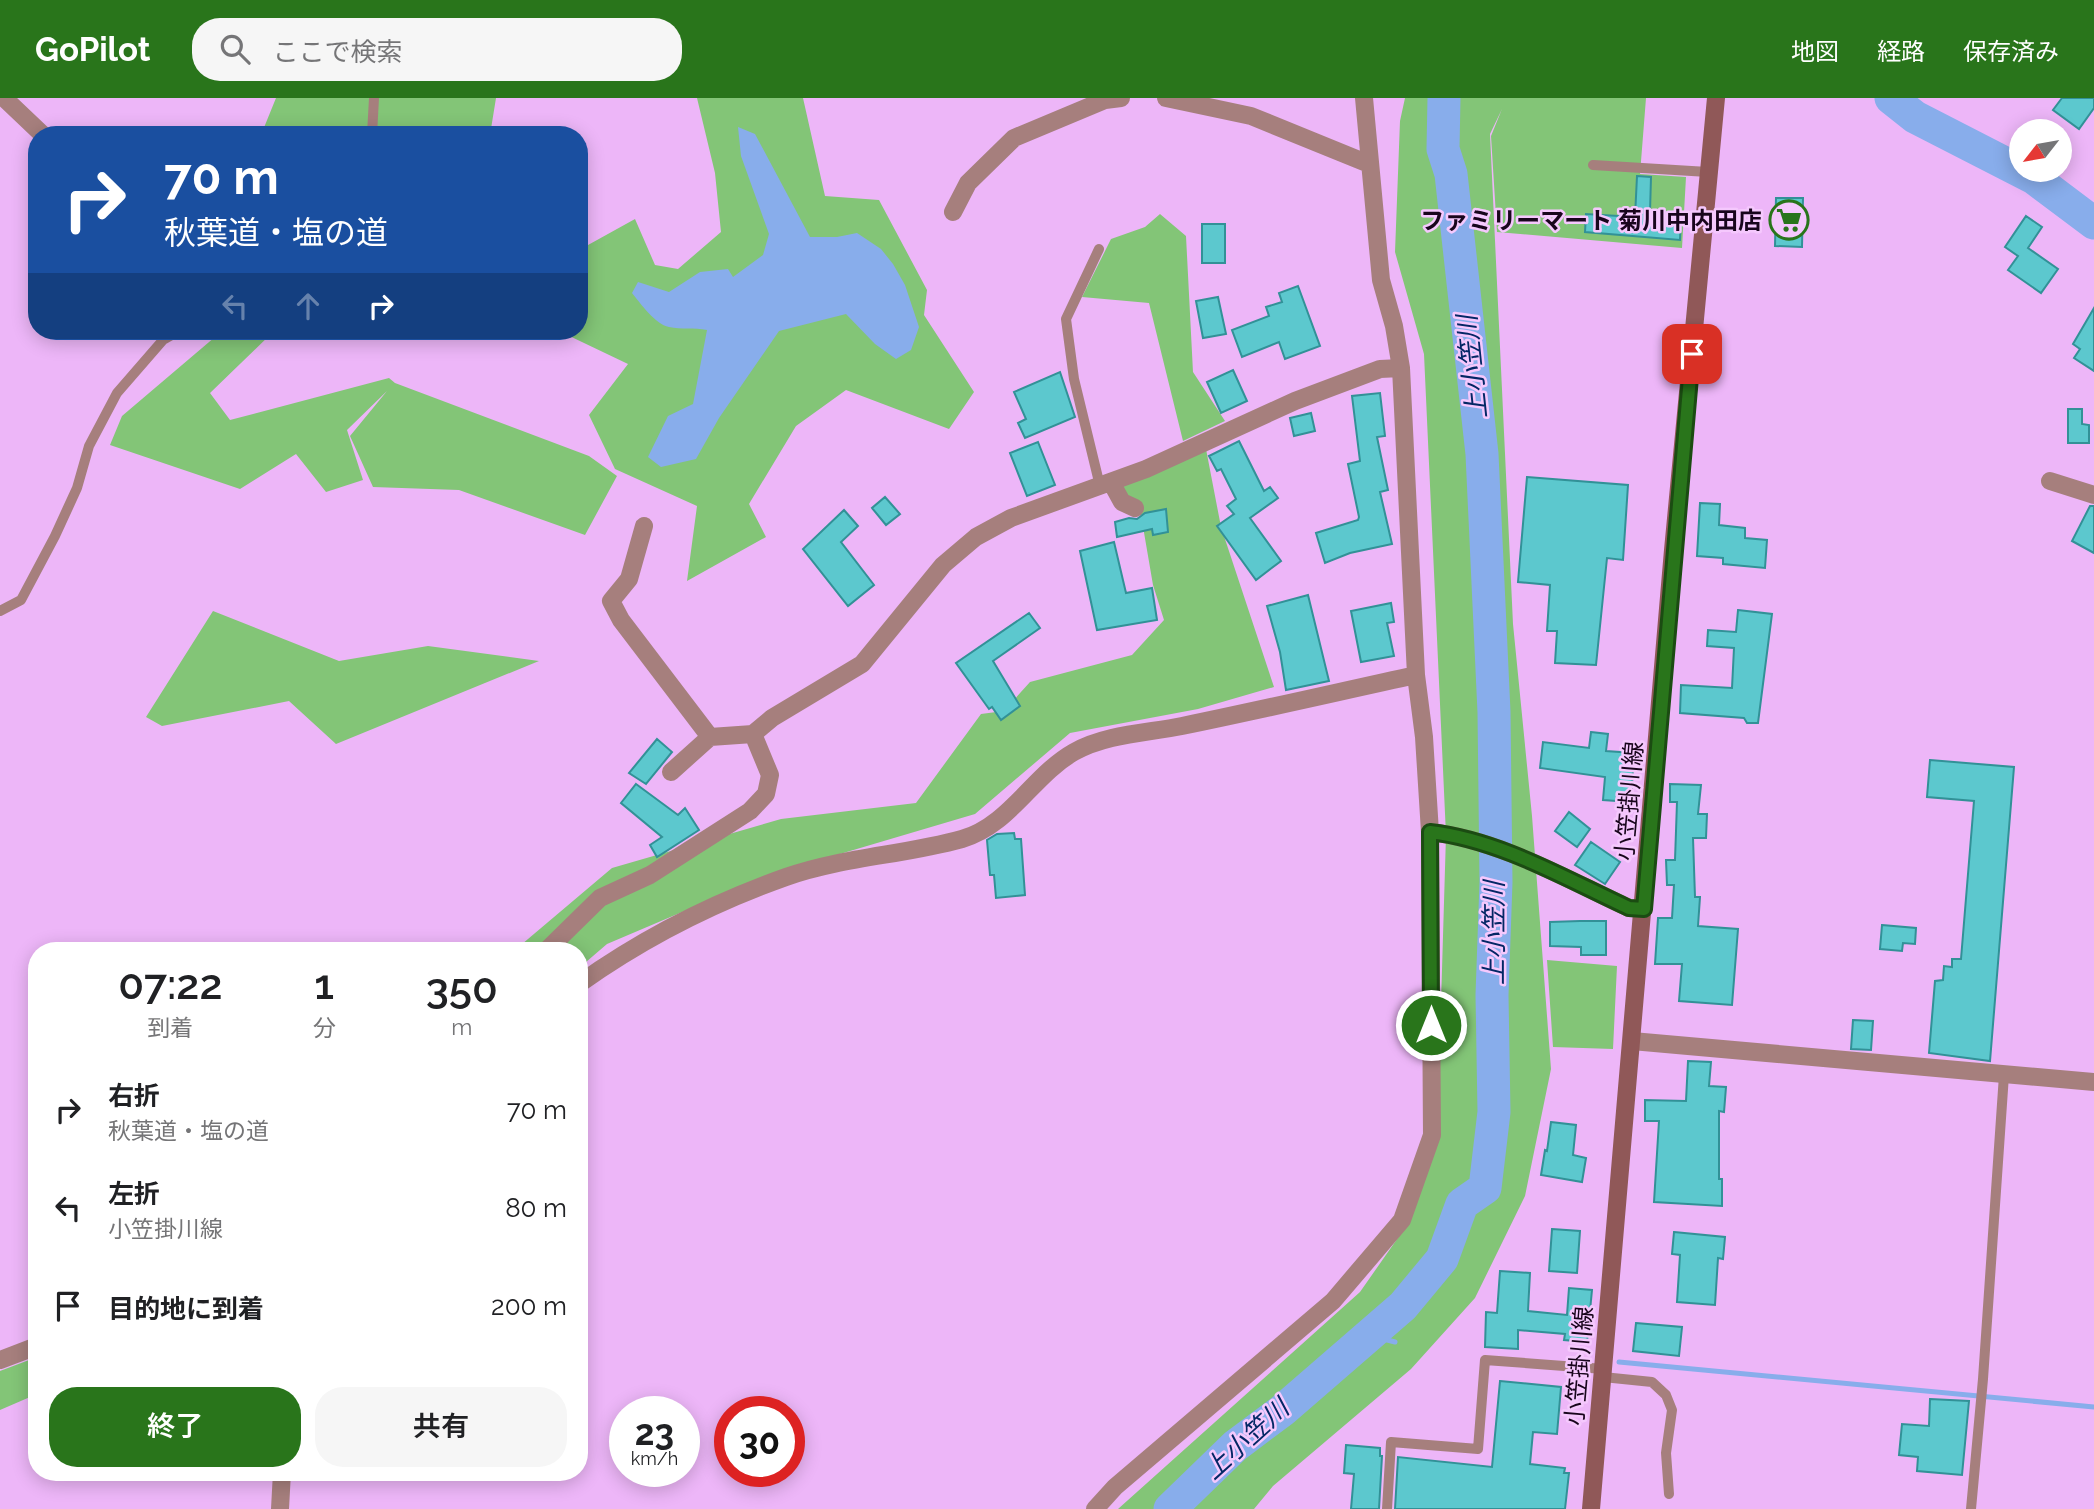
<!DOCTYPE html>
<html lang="ja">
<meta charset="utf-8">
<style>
:root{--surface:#fff;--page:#f6f6f6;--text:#202124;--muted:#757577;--accent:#29751b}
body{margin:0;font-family:Raleway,"Noto Sans JP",sans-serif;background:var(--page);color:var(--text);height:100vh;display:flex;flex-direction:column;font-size:26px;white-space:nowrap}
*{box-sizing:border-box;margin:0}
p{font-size:23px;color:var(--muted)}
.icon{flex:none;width:38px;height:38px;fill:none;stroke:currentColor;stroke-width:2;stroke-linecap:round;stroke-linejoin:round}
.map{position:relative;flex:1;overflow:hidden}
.panel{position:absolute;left:28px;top:844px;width:560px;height:539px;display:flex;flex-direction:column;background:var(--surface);border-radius:28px;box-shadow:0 4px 18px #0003}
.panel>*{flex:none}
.guide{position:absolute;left:28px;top:28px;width:560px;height:214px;border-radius:28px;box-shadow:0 4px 18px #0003;background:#1a4fa0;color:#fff;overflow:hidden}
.needle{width:46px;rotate:239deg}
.fabs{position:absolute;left:2009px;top:21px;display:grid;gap:14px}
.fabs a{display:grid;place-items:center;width:63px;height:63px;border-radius:50%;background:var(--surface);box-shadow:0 4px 18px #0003;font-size:35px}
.speed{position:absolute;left:609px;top:1298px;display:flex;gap:14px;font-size:35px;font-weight:700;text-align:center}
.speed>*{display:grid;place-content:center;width:91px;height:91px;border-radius:50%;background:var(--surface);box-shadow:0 4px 18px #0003;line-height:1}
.speed small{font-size:18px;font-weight:400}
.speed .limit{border:10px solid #d22;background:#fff;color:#111}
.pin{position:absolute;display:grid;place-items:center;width:60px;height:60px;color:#fff;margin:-30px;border-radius:14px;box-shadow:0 4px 10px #0006}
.me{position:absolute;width:77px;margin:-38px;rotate:0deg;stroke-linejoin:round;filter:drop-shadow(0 0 5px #0008)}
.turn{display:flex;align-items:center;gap:24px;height:147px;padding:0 21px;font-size:32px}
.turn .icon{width:91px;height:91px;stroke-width:2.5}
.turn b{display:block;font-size:49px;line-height:60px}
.lanes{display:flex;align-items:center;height:66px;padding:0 21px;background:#0003;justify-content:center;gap:35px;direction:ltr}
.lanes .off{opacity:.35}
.eta{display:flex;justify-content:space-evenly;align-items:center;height:119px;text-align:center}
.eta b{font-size:42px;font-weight:600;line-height:49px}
.action{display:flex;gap:14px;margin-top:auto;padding:14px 21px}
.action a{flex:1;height:80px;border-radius:28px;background:var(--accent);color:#fff;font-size:28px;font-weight:600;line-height:80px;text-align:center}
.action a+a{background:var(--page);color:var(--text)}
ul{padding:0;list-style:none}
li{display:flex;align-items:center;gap:21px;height:98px;padding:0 21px}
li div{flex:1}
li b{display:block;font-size:26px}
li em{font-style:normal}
header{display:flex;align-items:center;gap:42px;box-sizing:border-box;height:98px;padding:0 35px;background:var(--accent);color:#fff}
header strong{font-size:33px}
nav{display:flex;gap:38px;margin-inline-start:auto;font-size:24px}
.search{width:490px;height:63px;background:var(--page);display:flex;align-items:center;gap:18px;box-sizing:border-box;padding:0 24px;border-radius:28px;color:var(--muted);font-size:26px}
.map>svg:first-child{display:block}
</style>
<header>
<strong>GoPilot</strong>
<div class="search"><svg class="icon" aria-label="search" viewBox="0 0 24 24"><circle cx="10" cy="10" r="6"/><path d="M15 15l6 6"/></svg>ここで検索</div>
<nav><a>地図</a><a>経路</a><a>保存済み</a></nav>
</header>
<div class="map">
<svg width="2094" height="1411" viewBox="0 0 2094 1411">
<rect width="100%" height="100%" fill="#edb6f8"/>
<path fill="#83c577" d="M276,0H496L490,37H261Z
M697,0H803L825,98L879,102L927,192L924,217L974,294L949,331L846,292L796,328L749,406L766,439L687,483L697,408L615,371L589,317L628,266L561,234L490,239L369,238L363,233H579V152L635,121L655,167L678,171L721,134L715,75Z
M1405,0H1646L1640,76L1686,79L1682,150L1497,134L1491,38L1502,11L1490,36L1513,526L1532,718L1551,971L1525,1098L1475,1200L1411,1271L1273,1388L1254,1411H1118L1360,1194L1409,1124L1437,1040L1446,737L1424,256L1395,154L1400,23Z
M1160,116L1186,138L1193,274L1225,323L1183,343L1149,205L1082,199L1111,141L1145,129Z
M222,233H274L210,295L230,322L389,280L395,285L589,358L617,378L585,437L459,392L373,389L350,338L387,293L347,332L363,382L326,394L296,356L240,391L110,347L122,318Z
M1206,351L1221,429L1274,589L1198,611L1070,635L975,716L769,777L607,846L579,870V852H515L612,770L781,721L916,705L981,616L1004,613L1030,584L1132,557L1164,522L1153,487L1141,417L1108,389Z
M213,513L339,563L428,548L539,563L336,646L289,603L162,628L146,619Z
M1547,862L1617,868L1613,951L1553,949Z
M37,1259V1296L0,1312V1273Z"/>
<path fill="#88adeb" d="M738,29L755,36L810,139H837L857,135L881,151L893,166L905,187L919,229L911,252L896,261L875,246L846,216L779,233L719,320L696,361L661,369L648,359L668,318L693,306L707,232C694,229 681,232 669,229C655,226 641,206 632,195L638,184L669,194L700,174L728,171L733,179L763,157L769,136L741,58Z"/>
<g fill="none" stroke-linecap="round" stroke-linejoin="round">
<path stroke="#88adeb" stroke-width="5" d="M1368,1237L1395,1244
M1619,1264L2094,1309"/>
<path stroke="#88adeb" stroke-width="33" d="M1891,0L1915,19L2034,80L2094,125
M1170,1411L1235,1348L1283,1312L1403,1208L1442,1161L1462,1106L1485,1090L1494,1014L1492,897L1496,784L1494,614L1482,356L1451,76L1443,51L1444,0"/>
</g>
<path fill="#5cc8ce" stroke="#329197" stroke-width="2" d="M2062,0H2094V10L2079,31L2053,12Z
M1637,78L1651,79L1650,114L1681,115L1680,142L1585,134L1586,116L1635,119Z
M1776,100H1803L1802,149L1775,148Z
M2026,118L2042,129L2028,150L2058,171L2041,195L2008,172L2018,158L2005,149Z
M1202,126H1225V165H1202Z
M1298,188L1320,248L1285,261L1279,244L1242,259L1232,232L1269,218L1266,209L1282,204L1279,195Z
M1218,199L1226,236L1203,240L1196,203Z
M2094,210V273L2074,260L2080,251L2073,246Z
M1233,272L1247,303L1221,315L1207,284Z
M1060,274L1075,319L1025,340L1018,325L1026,321L1014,294Z
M1380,295L1385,338L1377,339L1388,392L1380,394L1392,446L1350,455L1325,465L1316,435L1358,422L1359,419L1348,366L1360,363L1352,298Z
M2068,311H2082V326L2089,327V345H2068Z
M1311,315L1315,333L1294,338L1290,320Z
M1239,343L1264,393L1270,389L1278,400L1250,420L1281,463L1256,482L1217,428L1234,416L1227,408L1236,401L1221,371L1217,373L1209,358Z
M1038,344L1055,387L1027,398L1010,355Z
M1527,379L1628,387L1623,462L1607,460L1596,567L1555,565L1557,533H1547L1550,487L1518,484Z
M885,399L900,416L886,427L872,410Z
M1700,405L1720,406L1719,427L1745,430V440L1767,442L1765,470L1723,466V460L1697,458Z
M2090,408H2094V455L2072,443Z
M1166,411L1168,434L1153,437L1152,431L1117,439L1115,424L1129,420L1137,421L1145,415Z
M844,412L858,428L841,444L874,487L848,508L803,451Z
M1114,444L1126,495L1152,490L1157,522L1097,532L1080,453Z
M1308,497L1329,583L1286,592L1280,554L1267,508Z
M1391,505L1394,524L1387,525L1394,558L1361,564L1351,513Z
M1738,512L1772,516L1758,625H1747L1744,620L1680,615L1681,587L1732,590L1734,550L1707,548L1708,532L1736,534Z
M1029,515L1040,530L993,563L1020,608L1001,622L992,609L989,611L956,565Z
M1591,634L1608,636L1606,653L1634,655L1631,704L1603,702L1605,679L1540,670L1543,644L1589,650Z
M657,641L672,654L646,686L629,675Z
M1930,662L2014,669L1990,963L1929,955L1935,883L1943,882L1944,868L1952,869V861H1961L1974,703L1927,699Z
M636,686L678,717L685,710L699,732L657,759L650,747L662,739L621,705Z
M1670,686L1701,687L1698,716H1707L1706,740H1693L1695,799H1700L1698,828L1738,831L1732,907L1679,903L1682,866H1655L1658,820H1672L1674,787H1667L1666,762H1675L1677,704H1670Z
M1569,714L1590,731L1577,749L1555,733Z
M1014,735L1015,741H1021L1025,797L996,800L994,777H990L987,742L997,736Z
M1591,744L1620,764L1605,786L1575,767Z
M1580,823H1606V857H1581V849L1550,848V824Z
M1882,827L1916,830L1915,846L1903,845L1902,853L1880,851Z
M1853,922L1873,923L1871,952L1851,951Z
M1688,963L1711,964L1709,988L1726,989L1724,1014L1719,1013V1081H1722V1108L1654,1104L1659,1023H1645V1002L1686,1003Z
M1551,1024L1576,1027L1573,1057L1586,1060L1582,1084L1541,1077L1545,1052L1547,1053Z
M1552,1131L1580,1133L1577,1175L1549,1173Z
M1674,1134L1725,1139L1723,1161L1718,1160L1715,1207L1677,1204L1680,1157L1672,1156Z
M1500,1173L1530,1175L1528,1213L1567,1217L1569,1190L1592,1192L1587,1244L1564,1242L1565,1236L1518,1232V1251L1485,1249L1486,1214L1497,1215Z
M1636,1225L1682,1229L1679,1258L1633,1253Z
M1500,1283L1561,1289L1557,1336L1533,1334L1530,1366L1565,1370L1564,1375H1569L1565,1411H1395L1398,1359L1492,1369Z
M1930,1301L1969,1303L1962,1377L1917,1373L1918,1359L1899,1357L1902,1326L1929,1328Z
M1346,1347L1380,1350V1358H1382L1379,1411H1351L1354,1376L1344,1375Z"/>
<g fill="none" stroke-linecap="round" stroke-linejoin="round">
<path stroke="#a67f7d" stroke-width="10" d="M372,37L374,0
M1593,67L1708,74
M1099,151L1066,221L1074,281L1100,388
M0,513L21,502L55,438L77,390L89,348L117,295L163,242L179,233
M1603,1279L1652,1284L1666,1297L1672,1312L1666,1355L1669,1396
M1387,1411L1391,1344L1478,1351L1485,1262L1604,1271
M1971,1411L1983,1281L2004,977"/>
<path stroke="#a67f7d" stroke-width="18" d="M1166,0L1251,18L1369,66
M953,114L968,85L1014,40L1105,2L1121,0
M2050,383L2094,397
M1111,384L1122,404L1135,410
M644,428L629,481L611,503L621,522L710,639
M671,674L710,639L753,636
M1430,734C1500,742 1566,781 1629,810L1644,811
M547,852L600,800L650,777L750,713L766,696L770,677L753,636L772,620L862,566L943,467L976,439L1011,420L1146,371L1295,303L1380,271L1401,270
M579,886C642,841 713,805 786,779C843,759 905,757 962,741C1010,727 1033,677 1074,654C1106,636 1147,635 1182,628C1260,612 1338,594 1416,577
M1632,943L2094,984
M0,1262L37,1248
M280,1411L282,1374
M1095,1411L1115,1389L1333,1203L1402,1122L1432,1037L1430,734L1424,639L1416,577L1401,270L1394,228L1381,182L1364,0"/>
<path stroke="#a67f7d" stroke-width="18" d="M4,0L43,37"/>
<path stroke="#905858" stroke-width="18" d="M1591,1411L1673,452L1716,0"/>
</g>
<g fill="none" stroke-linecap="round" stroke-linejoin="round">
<g stroke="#1b4c12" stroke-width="18">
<path id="route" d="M1431,927L1430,734C1500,742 1566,781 1629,810L1644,811L1692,256"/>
</g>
<use href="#route" stroke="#29751b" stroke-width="12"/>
</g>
<defs>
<g id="supermarket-ring" transform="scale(2.0125)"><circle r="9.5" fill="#f5c8fd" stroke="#29751b" stroke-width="1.5"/><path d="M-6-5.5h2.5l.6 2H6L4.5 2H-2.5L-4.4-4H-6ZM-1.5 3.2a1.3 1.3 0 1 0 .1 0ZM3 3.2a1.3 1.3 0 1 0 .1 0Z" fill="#29751b"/></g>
</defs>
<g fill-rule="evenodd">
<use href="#supermarket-ring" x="1789" y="122"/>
</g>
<g text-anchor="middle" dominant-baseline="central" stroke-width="5" stroke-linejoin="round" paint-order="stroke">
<g font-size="24" font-weight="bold" fill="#18051c" stroke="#f5c8fd" text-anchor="end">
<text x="1762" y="122">ファミリーマート 菊川中内田店</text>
</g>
<g font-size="24" fill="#18051c" stroke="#f5c8fd">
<text transform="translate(1629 703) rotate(-85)">小笠掛川線</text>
<text transform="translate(1579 1268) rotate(-85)">小笠掛川線</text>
</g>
<g font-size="26" font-style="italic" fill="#032765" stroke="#f5c8fd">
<text transform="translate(1472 269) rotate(-96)">上小笠川</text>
<text transform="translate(1494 835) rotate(-90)">上小笠川</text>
<text transform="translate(1246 1341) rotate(-42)">上小笠川</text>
</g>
</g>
</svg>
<div class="fabs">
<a><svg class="needle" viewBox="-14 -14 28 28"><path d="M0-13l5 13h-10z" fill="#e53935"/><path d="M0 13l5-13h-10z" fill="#757577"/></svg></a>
</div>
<div class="speed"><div>23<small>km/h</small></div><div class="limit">30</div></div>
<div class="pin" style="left:1692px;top:256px;background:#d93025"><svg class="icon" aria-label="arrive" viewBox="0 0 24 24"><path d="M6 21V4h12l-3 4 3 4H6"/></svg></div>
<svg class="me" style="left:1431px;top:927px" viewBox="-20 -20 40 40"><circle r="17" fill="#29751b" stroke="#fff" stroke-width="3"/><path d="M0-11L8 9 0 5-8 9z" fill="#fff"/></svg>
<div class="guide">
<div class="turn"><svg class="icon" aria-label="right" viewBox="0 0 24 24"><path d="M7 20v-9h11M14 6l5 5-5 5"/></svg><div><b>70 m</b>秋葉道・塩の道</div></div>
<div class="lanes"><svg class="icon off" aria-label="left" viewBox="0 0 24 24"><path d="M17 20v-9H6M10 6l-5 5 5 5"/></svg><svg class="icon off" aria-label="ahead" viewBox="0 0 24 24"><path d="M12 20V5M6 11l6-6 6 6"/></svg><svg class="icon" aria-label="right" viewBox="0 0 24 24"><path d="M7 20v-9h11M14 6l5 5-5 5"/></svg></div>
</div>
<section class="panel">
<div class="eta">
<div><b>07:22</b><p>到着</p></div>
<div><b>1</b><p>分</p></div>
<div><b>350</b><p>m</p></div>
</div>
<ul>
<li><svg class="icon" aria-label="right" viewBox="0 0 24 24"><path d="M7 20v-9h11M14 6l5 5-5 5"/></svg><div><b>右折</b><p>秋葉道・塩の道</p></div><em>70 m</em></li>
<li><svg class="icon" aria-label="left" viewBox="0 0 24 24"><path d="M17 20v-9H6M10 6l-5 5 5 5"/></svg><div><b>左折</b><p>小笠掛川線</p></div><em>80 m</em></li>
<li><svg class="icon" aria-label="arrive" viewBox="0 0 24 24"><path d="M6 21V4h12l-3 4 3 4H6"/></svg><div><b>目的地に到着</b></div><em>200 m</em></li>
</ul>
<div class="action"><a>終了</a><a>共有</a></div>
</section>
</div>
